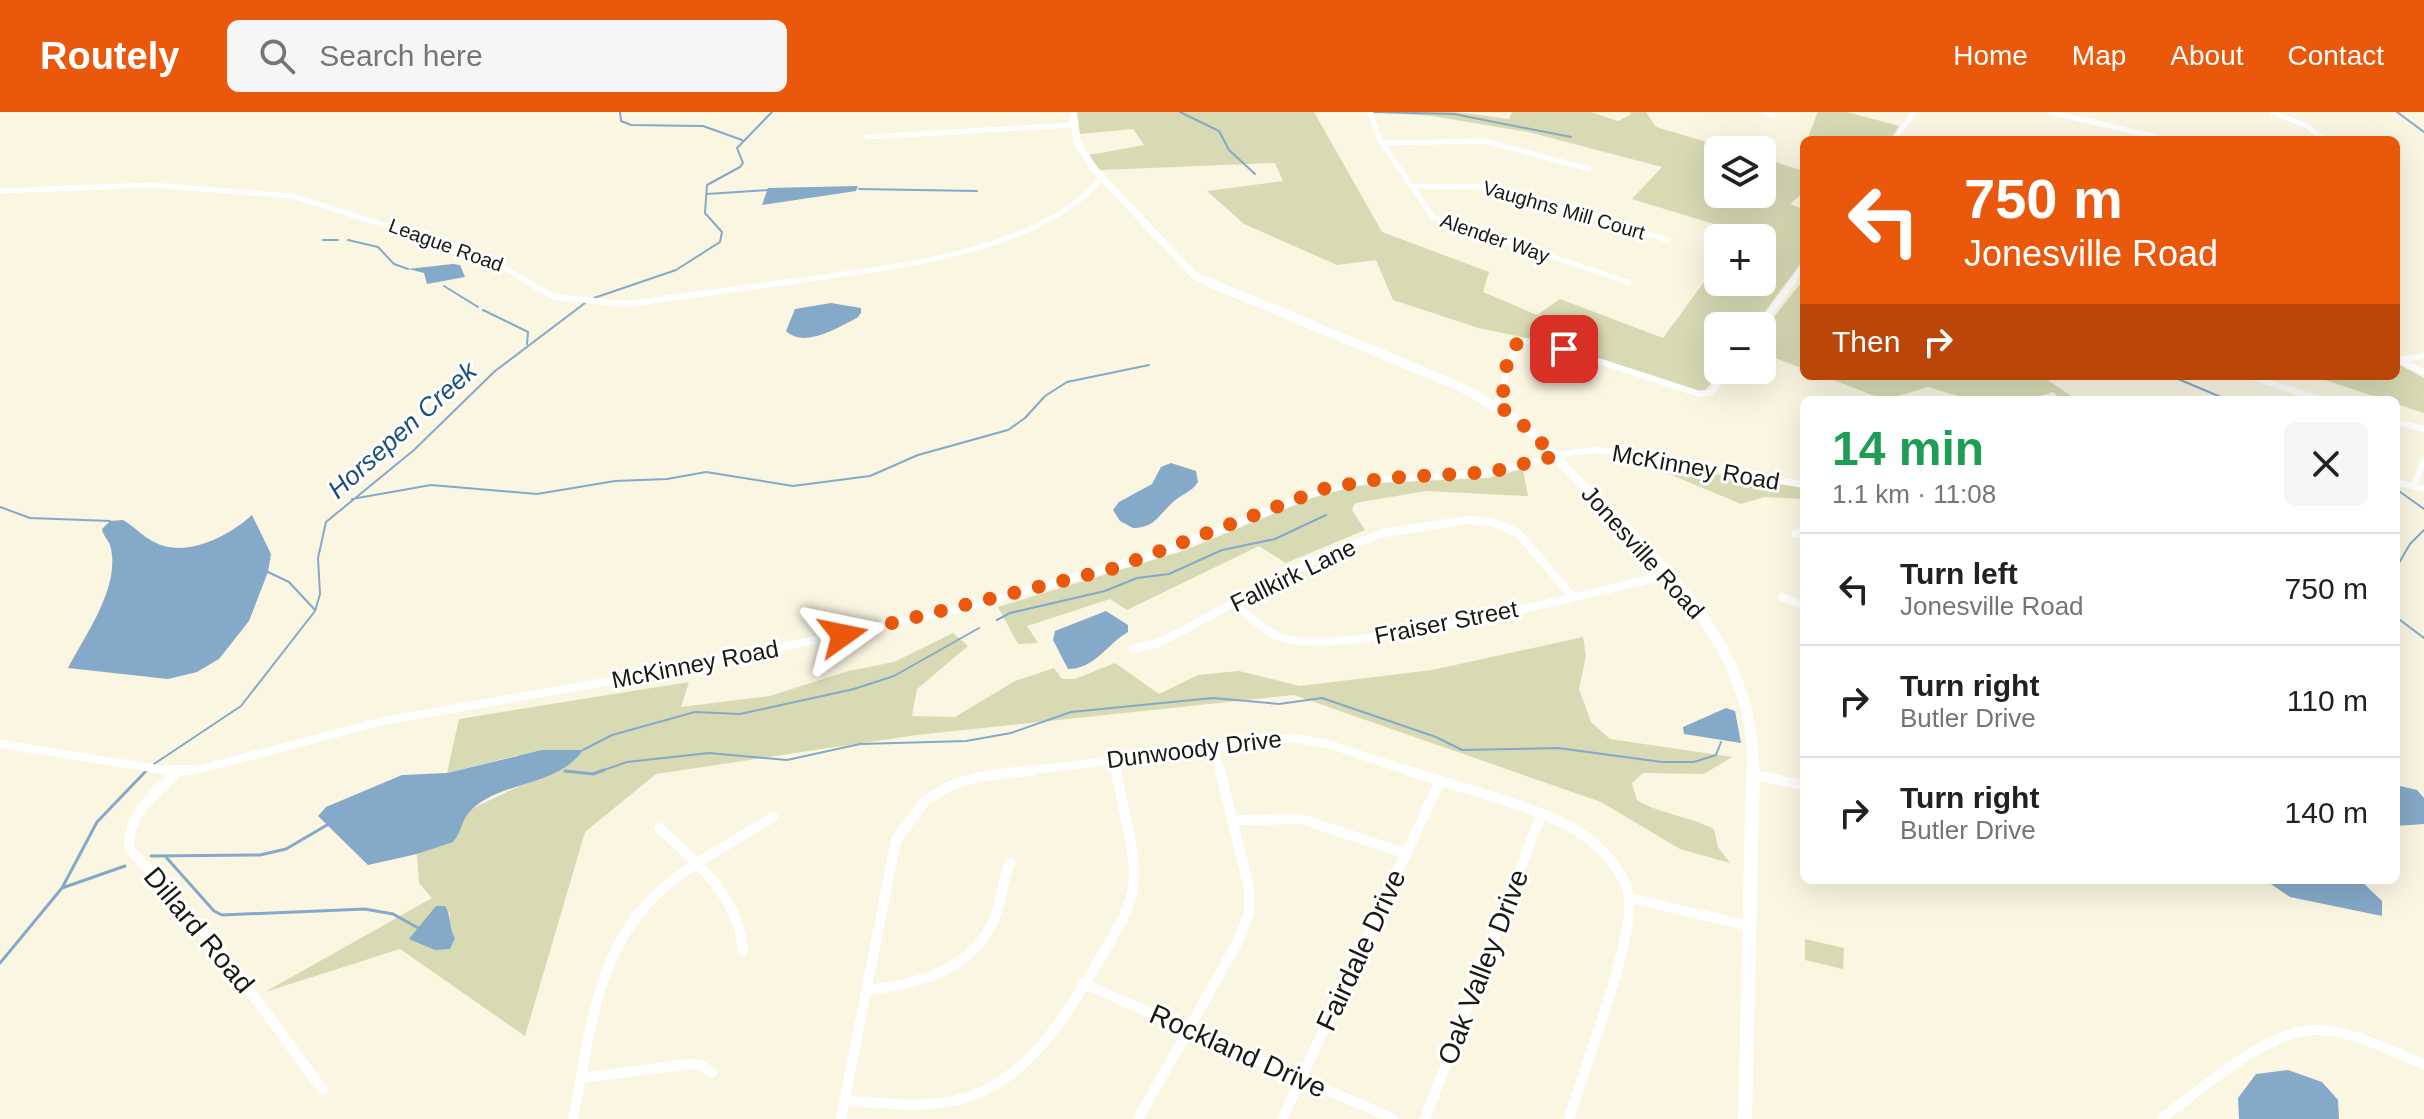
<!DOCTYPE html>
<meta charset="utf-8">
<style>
:root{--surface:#fff;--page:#f6f6f6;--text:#202124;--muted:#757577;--line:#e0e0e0;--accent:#ea580c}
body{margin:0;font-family:Helvetica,sans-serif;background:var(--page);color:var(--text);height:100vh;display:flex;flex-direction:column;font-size:30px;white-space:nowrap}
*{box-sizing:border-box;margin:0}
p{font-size:26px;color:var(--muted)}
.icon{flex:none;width:44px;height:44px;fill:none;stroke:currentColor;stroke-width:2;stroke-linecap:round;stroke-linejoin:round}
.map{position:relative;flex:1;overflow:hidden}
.details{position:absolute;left:1800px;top:284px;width:600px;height:488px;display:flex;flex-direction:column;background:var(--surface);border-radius:12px;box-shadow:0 8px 32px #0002}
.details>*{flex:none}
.hud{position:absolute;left:1800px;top:24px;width:600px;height:244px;border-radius:12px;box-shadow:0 8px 32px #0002;background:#ea580c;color:#fff;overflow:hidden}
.tools{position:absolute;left:1704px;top:24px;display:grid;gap:16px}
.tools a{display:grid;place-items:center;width:72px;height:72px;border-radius:12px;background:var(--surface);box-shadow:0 8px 32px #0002;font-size:40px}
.pin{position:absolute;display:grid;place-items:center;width:68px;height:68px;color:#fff;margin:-34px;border-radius:16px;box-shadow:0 4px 12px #0006}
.me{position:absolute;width:88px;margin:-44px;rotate:78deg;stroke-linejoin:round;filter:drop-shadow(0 0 6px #0008)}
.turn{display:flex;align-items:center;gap:28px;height:168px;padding:0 32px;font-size:36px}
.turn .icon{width:104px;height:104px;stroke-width:2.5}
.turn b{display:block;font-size:56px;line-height:68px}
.then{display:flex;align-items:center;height:76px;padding:0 32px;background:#0003;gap:16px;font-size:30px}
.round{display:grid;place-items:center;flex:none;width:84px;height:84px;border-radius:12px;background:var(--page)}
.headline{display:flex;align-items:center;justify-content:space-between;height:136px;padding:0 32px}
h1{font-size:48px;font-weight:600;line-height:60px;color:#1e9e55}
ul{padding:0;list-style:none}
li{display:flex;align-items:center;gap:24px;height:112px;padding:0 32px;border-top:2px solid var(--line)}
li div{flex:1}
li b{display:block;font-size:30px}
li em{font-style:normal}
header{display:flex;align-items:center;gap:48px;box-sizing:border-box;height:112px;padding:0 40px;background:var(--accent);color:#fff}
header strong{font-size:38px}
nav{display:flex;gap:44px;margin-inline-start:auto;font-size:28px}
.search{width:560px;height:72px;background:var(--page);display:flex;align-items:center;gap:20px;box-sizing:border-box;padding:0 28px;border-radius:12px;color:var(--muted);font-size:30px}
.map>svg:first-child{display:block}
</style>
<header>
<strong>Routely</strong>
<div class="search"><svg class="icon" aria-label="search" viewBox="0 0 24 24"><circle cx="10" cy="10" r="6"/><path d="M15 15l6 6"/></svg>Search here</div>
<nav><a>Home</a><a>Map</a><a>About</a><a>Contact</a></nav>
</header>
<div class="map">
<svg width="2424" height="1007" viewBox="0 0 2424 1007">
<rect width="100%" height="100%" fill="#fbf6e2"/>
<path fill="#d7dab3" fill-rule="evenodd" d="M1077,0H1314L1382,120L1489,160L1483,180L1537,203L1560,187L1663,226L1718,151V170H1762V126H1736L1740,120L1632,87L1662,55L1528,20L1432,4L1374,0H1457L1509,7L1512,0H1591L1618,9L1632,2L1629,0H1646L1656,15L1734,38H1718V82H1762V46L1804,59V80L1790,92L1804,97V147L1754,214H1718V258H1721L1704,280L1554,232L1479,216L1393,188L1376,148L1337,153L1244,112L1207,79L1283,69L1275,51L1100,58L1089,43L1144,33L1133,17L1080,22Z
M1818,0H1847L1899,14L1890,28H1807Z
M1799,173L1804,174V257L1762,241V220Z
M2396,251L2424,266V301L2396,292V288H2385L2313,264H2396Z
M1823,264H2042L2077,288H2062L2053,280L2027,288H1971L1928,275L1885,288Z
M1643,351L1804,376V387L1765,385L1741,392Z
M1523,357L1528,384L1426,379L1355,391L1352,398L1365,418L1286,451L1259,434L1127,498L1110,487L1027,514L1038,531L1018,532L998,495L1183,439L1329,379L1377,371L1488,366Z
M953,521L968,534L917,577L912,604L955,605L1015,569L1054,556L1062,567H1075L1115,551L1159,582L1198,563L1239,559L1300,574L1432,558L1583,525L1586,544L1579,577L1591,610L1610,627L1732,645L1704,662L1643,661L1632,671L1637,688C1662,703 1689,704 1714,717L1718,735L1730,751L1680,737L1601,690L1294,583L916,623L656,662L585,720L525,924L400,837L265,880L432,786L419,771L417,742L453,729L460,711L471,697L524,672L518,643L447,661L459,607L689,570L681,595L770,584L848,559L894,550ZM450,800V818L455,826H410Z
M1805,827L1844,836L1843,857L1805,848Z"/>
<path fill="#85a9c8" d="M858,74L856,79L762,93L768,76Z
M453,152L460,153L465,165L427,172L424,161L408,157Z
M831,191L861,196V201L857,206C838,215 805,237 786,219L795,197Z
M1171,351L1196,359L1198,370C1191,381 1181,382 1172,391C1159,403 1154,416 1133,416L1120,409L1113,398L1119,390L1152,372L1161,355Z
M252,403L271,442L268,460L249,509L219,547L197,560L168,567L68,556C85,523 122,473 110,433C108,427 103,424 102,417L110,409L123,408C134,414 142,424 154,430C185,447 229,424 252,403Z
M1106,499L1128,513V520C1107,532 1095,557 1068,557L1053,528L1055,519Z
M1726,596L1735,599L1741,631L1684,622L1683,615Z
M542,638H583C557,675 504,668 472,697C461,707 462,720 453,730L417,742L368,753L318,704L326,695L402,663L447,661Z
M2396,673L2417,678L2424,686V712L2396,714Z
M2265,768H2360L2382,789V804L2290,785Z
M436,794H445C452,804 448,815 455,826L450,837L435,838L409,827Z
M2288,958L2322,970L2338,988L2339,1007H2239L2238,986L2256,962Z"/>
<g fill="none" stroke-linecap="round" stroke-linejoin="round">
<path stroke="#85a9c8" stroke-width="2" d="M620,0L621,9L631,13L703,14L742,28
M1180,0L1219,19L1229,38L1255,62
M1374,0L1454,2L1571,25
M2397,0L2424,20
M859,77L977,79
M707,82L769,78
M323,128H338
M348,128L378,135L394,152L408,157
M444,174L478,195
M594,186L676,158L720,130L722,120L705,101L707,73L740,55L743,51L737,36L772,0
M483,198L528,220L527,232
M2171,264L2228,288
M2396,377L2424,397
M352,387L431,373L537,382L615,369L667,367L706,360L793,374L870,364L918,343L1008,318L1025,306L1045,284L1067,270L1149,253
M0,395L30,406L110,409
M2396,456L2410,432L2424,418
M268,460L289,470L315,498
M2396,505L2424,526
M997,508L1010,501L1105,479L1137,466L1169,462L1222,438L1275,427L1326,403
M583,638L612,623L695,600L740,602L854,577L894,564L979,516
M154,652L241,594L315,499L320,482L318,446L326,410L414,338L495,259L585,191
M565,659L575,660
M598,660L627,650L709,641L787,648L860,632L966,629L1011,621L1071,600L1213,586L1279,592L1322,586L1436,625L1462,638L1558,636L1662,650H1694L1716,643L1721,630"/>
<path stroke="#85a9c8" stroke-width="3" d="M565,659L593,662L604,658
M151,744L260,743L286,737L327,713
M165,744L214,799L222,803L365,797L393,802L420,817
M62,776L125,754
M0,851L62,776L97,710L146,659"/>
<path stroke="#fff" stroke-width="5" d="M1370,0L1379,27L1433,105L1628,170
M1766,0L1773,3
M2050,0L2169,28
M2272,0L2307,14L2325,28
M867,25L1074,13
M1894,28L1914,0
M1382,31L1484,29L1589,57
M1412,74L1490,75L1668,128
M0,79L151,73L292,84L486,145L530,171
M781,171C876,157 1036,144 1101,67
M1791,171L1804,153"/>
<path stroke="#fff" stroke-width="6" d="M526,169L554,185L627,192L795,169
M1624,169L1628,170
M1760,214L1793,169
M2396,247L2424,260
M2398,248L2424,244
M2248,264L2323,288
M1496,292C1513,263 1496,257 1525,229L1544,231L1699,282L1712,280L1728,258
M2396,310L2424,317
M2396,370L2424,377
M2414,374L2424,348
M1299,386L1362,369L1491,360L1568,341L1597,338L1650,344L1804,373"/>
<path stroke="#fff" stroke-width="8" d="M1796,422L1804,420
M1782,485L1804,493
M1233,491C1247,501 1262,517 1277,524C1335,550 1595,479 1668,463
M1133,537L1159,531L1326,442L1384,421L1467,408L1491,410L1518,421L1572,484
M0,632L177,660L201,657L383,609L685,556L971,494L1151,444L1306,384
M1214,634L1220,660
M1114,646L1116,660
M1017,660L1294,626L1328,632L1412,660"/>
<path stroke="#fff" stroke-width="10" d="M165,658H192
M1406,658C1457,675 1512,688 1561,710C1590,723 1623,753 1629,785C1635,825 1583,961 1569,1007
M177,660C155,681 127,703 129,736L221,840L323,978
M1754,663L1804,673
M1232,708L1301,707L1407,742
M659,716C698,752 738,783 743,839
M1629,786L1749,814
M1082,871L1394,1007
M866,878C918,872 973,859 995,805C1002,788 1002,769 1010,751
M582,966L688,952L700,953L712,961
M844,989C876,990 909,995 942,991C1017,982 1060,914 1095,855C1110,828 1133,799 1134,766C1135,734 1121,691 1116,658
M573,1007C589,930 595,839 656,783C690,751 734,730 773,705
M841,1007L896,728L925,689L949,674L977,665L1033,658
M1138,1007L1236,833L1249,802V776L1220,658
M1282,1007L1440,669
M1425,1007L1541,703
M2161,1007C2200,979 2264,920 2313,918C2351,917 2390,939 2424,952"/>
<path stroke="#fff" stroke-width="7" d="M1073,0L1077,30L1094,57L1195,164L1211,171"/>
<path stroke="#fff" stroke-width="9" d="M1206,169L1463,276L1523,311L1595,386"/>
<path stroke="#fff" stroke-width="11" d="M1594,384C1672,465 1756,539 1753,660"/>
<path stroke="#fff" stroke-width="14" d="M1745,1007L1753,658"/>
</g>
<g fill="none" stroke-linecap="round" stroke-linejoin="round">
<path stroke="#ea580c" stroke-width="14" stroke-dasharray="0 25.2" d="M843,523L1115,456L1326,376L1386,366L1491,360L1555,344L1517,307L1496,292C1522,262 1479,212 1564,237"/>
</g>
<g text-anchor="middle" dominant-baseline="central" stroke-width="6" stroke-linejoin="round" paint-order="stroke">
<g font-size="20" fill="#1b1912" stroke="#fff">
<text transform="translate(1564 98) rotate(16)">Vaughns Mill Court</text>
<text transform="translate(1495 126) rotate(19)">Alender Way</text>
<text transform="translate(446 133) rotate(20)">League Road</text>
</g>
<g font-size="24" fill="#1b1912" stroke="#fff">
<text transform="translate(1696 355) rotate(10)">McKinney Road</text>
<text transform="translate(1643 440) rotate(48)">Jonesville Road</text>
<text transform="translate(1293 463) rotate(-26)">Fallkirk Lane</text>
<text transform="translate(1446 510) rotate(-11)">Fraiser Street</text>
<text transform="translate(695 552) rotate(-11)">McKinney Road</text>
<text transform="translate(1194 637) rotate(-7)">Dunwoody Drive</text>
</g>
<g font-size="26" font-style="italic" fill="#19507a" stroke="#fff">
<text transform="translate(402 318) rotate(-42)">Horsepen Creek</text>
</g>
<g font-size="28" fill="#1b1912" stroke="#fff">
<text transform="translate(199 818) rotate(50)">Dillard Road</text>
<text transform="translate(1361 838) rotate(-65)">Fairdale Drive</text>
<text transform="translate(1483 855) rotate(-69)">Oak Valley Drive</text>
<text transform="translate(1238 939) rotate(24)">Rockland Drive</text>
</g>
</g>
</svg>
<div class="tools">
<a><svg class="icon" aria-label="layers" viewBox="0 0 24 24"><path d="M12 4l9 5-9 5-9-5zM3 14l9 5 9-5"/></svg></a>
<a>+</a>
<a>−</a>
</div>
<div class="pin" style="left:1564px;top:237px;background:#d93025"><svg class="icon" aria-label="arrive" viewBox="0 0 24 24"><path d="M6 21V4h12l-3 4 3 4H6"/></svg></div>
<svg class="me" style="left:843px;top:523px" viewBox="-20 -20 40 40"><path d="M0-17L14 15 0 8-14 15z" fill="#ea580c" stroke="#fff" stroke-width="4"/></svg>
<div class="hud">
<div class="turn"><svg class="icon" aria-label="left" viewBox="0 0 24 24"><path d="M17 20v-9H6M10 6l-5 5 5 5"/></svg><div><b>750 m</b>Jonesville Road</div></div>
<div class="then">Then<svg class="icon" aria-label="right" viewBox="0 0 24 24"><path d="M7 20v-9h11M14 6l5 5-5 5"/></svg></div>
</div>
<section class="details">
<div class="headline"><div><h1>14 min</h1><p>1.1 km · 11:08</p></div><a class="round"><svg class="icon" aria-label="close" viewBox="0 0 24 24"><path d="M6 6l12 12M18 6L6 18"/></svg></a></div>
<ul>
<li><svg class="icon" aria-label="left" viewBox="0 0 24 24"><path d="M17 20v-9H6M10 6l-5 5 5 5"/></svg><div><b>Turn left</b><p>Jonesville Road</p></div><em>750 m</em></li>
<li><svg class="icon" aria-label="right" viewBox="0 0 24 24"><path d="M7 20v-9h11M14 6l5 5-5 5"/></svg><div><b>Turn right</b><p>Butler Drive</p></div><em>110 m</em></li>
<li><svg class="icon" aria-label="right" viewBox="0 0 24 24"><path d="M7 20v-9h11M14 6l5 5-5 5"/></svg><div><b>Turn right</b><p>Butler Drive</p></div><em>140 m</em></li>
</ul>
</section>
</div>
